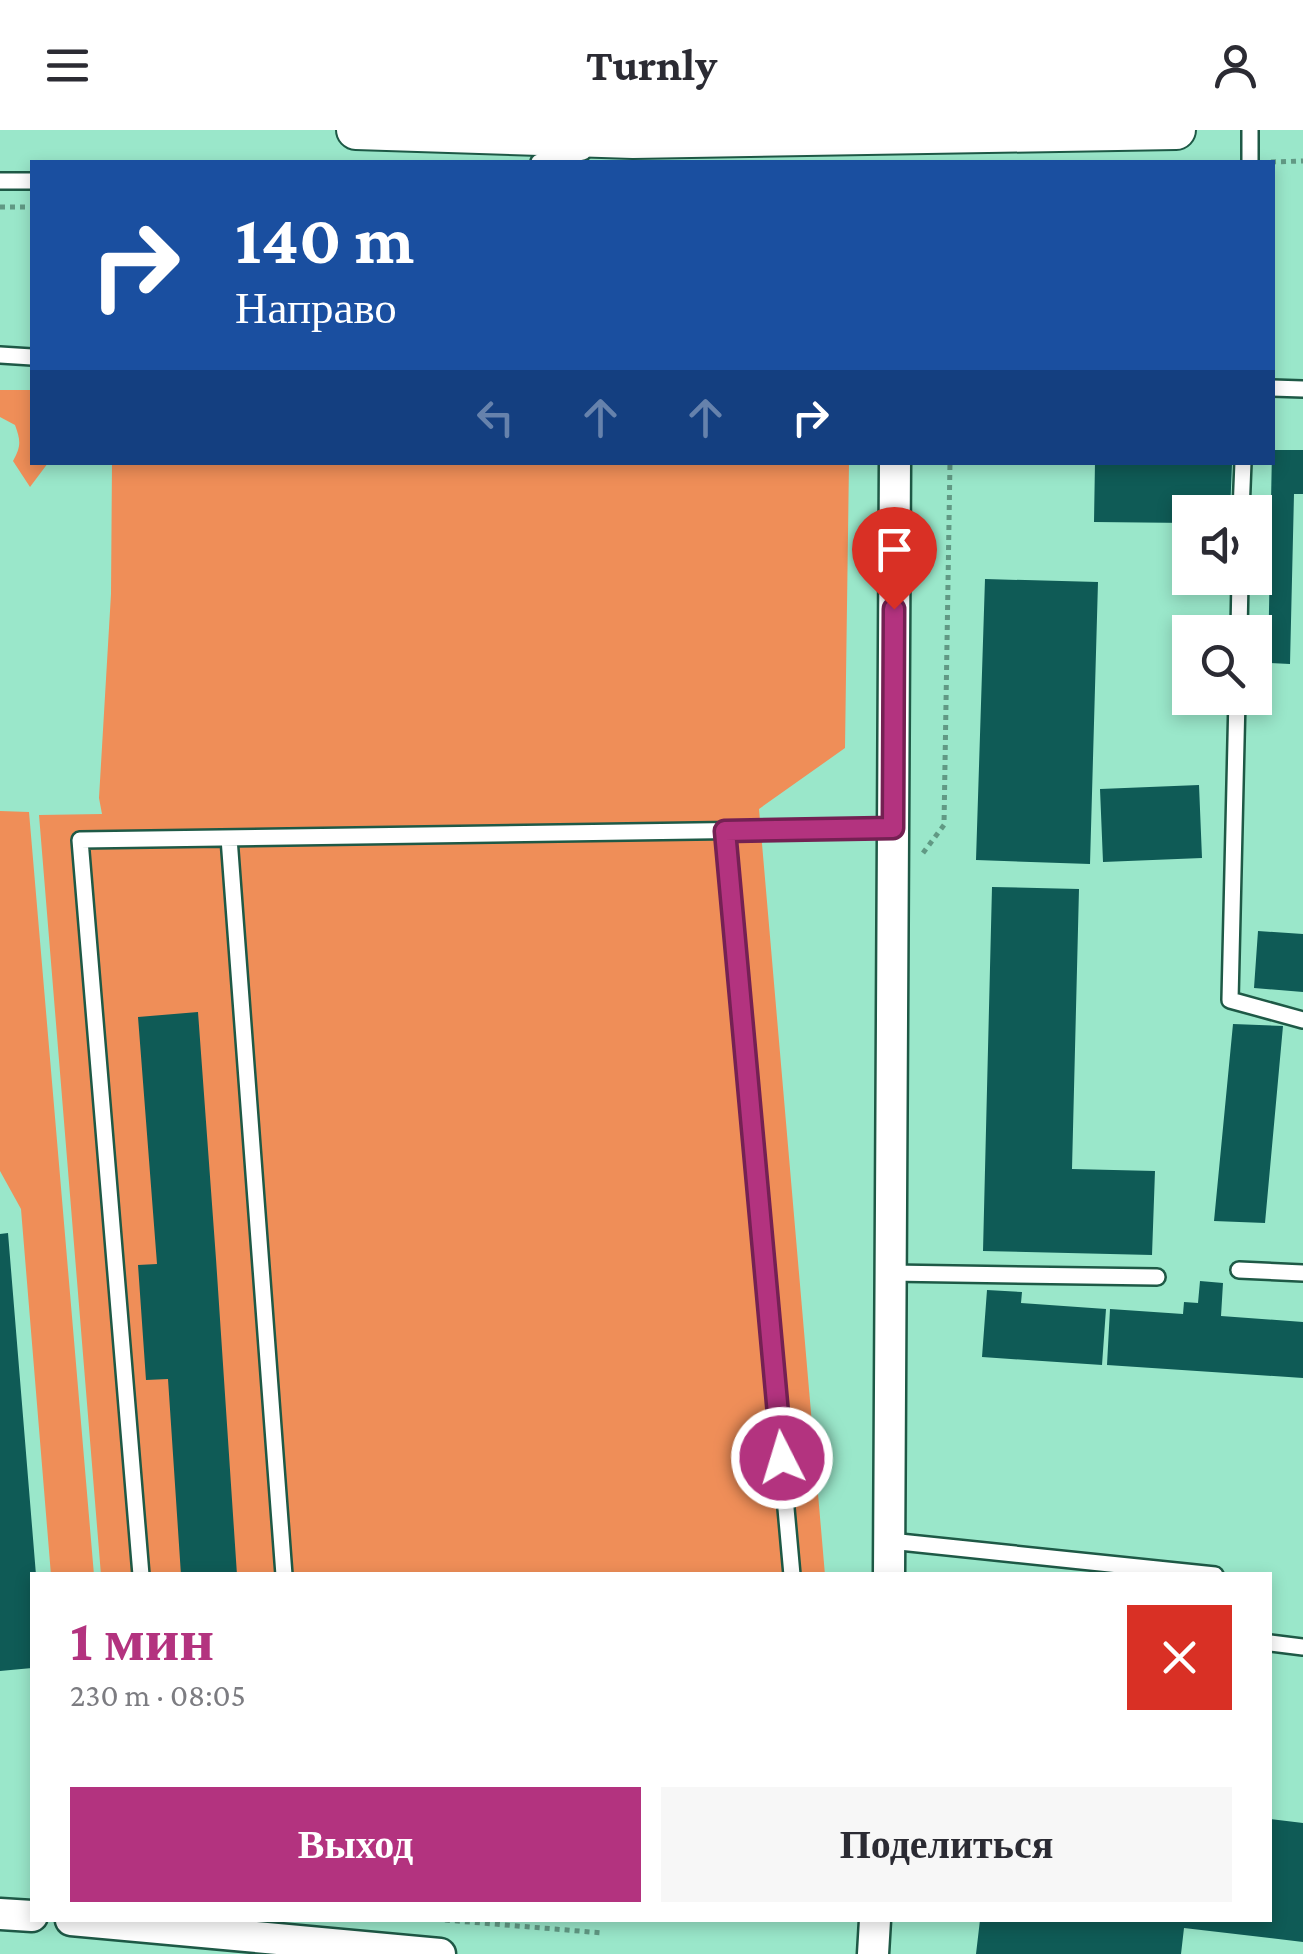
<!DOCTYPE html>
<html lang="ru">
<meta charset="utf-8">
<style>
:root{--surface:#fff;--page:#f7f7f7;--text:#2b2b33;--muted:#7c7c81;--accent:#b3337f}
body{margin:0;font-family:"Crimson Pro",serif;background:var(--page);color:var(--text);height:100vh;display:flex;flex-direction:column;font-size:38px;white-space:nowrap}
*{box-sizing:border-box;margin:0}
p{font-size:32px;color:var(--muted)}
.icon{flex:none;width:55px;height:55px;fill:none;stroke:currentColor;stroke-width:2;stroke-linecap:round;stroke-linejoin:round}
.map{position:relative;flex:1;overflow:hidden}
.panel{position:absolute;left:30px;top:1442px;width:1242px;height:350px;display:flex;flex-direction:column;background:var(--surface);border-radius:0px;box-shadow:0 5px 15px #0003}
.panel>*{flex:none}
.guide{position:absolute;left:30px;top:30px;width:1245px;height:305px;border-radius:0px;box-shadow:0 5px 15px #0003;background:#1a4fa0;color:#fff;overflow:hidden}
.buttons{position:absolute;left:1172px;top:365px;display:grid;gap:20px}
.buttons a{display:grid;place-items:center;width:100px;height:100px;border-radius:0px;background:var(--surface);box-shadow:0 5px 15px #0003;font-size:50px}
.pin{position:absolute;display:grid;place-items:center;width:85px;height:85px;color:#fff;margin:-102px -42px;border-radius:50% 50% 50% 0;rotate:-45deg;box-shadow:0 0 10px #0007}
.pin .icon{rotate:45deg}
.me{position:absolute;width:110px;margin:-55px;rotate:355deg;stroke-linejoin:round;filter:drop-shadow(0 0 8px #0008)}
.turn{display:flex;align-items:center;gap:35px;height:210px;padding:0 40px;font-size:45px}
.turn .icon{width:130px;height:130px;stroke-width:2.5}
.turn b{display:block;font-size:70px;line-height:85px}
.lanes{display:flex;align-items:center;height:95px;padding:0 40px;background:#0003;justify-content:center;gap:50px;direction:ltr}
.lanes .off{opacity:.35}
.round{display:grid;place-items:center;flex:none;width:105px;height:105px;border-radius:0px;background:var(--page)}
.summary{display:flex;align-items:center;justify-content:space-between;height:170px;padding:0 40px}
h1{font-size:60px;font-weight:700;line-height:75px;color:var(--accent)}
.button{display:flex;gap:20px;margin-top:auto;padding:20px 40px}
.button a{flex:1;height:115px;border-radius:0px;background:var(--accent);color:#fff;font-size:40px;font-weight:700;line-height:115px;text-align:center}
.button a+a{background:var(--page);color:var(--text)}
header{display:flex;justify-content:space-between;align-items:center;height:130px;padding:0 40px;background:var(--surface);font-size:45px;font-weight:700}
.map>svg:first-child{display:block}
</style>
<header><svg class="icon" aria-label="menu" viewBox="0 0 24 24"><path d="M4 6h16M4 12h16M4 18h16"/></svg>Turnly<svg class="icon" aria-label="person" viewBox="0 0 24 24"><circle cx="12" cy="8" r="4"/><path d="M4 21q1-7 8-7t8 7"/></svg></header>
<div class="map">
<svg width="1303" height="1824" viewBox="0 0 1303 1824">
<rect width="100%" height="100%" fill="#9ae7ca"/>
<path fill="#ef8e58" d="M0,260H32V332L48,333L30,357L13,331C21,317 21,311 15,295L0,287Z
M112,333H849L845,618L759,679L825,1445H101L39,685L102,684L99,668L111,464Z
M0,681L29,682L94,1445H51L21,1079L0,1041Z"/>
<path fill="#0f5b56" d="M1272,320H1303V364H1294L1290,534L1268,533Z
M1095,332L1232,334L1230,382H1190V393L1094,392Z
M985,449L1098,452L1090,734L976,730Z
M1199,655L1202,728L1103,732L1100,659Z
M992,757L1079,759L1072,1039L1155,1041L1152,1125L983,1121Z
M1258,801L1303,804V862L1254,858Z
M198,882L216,1129L237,1445H181L168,1249L146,1250L138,1135L157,1134L138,887Z
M1233,894L1283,896L1265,1093L1214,1091Z
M8,1103L36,1445H32V1538L0,1541V1104Z
M1200,1151L1223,1153L1221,1186L1303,1192V1248L1107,1235L1110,1179L1183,1184L1184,1172L1198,1173Z
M987,1160L1022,1162L1021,1173L1106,1179L1102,1235L982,1227Z
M1270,1689L1303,1693V1812L1184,1798L1181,1824H976L980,1790H1270Z"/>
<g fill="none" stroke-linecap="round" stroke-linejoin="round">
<g stroke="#1e5946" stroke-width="20">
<path id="service" d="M539,32L583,22
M1250,32V0
M0,51H32
M0,225L32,227
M1272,258L1303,259
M1241,382L1243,332
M1239,502L1240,448
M1237,568L1230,870L1303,890
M725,701L792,1445
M229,708L284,1445
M1239,1140L1303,1143
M890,1143L1157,1147
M890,1411L1215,1445
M141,1445L80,710L893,698
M1270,1513L1303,1517"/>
</g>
<g stroke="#1e5946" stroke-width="35">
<path id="minor" d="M889,1445L895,332
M0,1784L32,1786
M71,1790L440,1824
M873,1824L875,1790"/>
</g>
<g stroke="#1e5946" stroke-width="42">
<path id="tertiary" d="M356,0L633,9L1176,0"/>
</g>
<path stroke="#619984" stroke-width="5" stroke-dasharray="5 5" stroke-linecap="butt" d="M1271,32L1303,31
M0,77H32
M923,723L944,695L950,332
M445,1790L603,1803"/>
<use href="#service" stroke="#fff" stroke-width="15"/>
<use href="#minor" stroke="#fff" stroke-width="30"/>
<use href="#tertiary" stroke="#fff" stroke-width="38"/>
</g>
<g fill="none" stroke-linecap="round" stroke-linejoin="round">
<g stroke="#742153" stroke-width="25">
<path id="route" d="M782,1328L725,701L893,698L894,479"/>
</g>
<use href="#route" stroke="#b3337f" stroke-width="18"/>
</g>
</svg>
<div class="buttons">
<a><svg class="icon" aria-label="sound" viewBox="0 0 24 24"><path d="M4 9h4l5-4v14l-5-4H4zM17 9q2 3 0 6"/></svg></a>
<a><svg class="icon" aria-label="search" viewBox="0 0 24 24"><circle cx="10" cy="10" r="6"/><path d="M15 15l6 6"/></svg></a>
</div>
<div class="pin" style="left:894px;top:479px;background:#d93025"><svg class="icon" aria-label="arrive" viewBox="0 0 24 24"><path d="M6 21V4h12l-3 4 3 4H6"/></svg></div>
<svg class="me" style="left:782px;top:1328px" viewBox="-20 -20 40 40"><circle r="17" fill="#b3337f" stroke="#fff" stroke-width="3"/><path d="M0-11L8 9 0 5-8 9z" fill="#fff"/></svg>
<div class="guide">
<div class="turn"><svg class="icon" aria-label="right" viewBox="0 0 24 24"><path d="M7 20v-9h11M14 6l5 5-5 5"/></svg><div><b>140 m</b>Направо</div></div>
<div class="lanes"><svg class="icon off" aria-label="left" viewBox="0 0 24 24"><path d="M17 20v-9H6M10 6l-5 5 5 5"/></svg><svg class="icon off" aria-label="ahead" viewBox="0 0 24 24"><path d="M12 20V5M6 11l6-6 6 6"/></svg><svg class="icon off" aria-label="ahead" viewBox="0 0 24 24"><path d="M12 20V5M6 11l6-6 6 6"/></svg><svg class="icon" aria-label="right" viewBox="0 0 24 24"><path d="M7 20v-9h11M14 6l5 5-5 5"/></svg></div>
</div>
<section class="panel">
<div class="summary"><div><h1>1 мин</h1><p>230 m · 08:05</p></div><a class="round" style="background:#d93025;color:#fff"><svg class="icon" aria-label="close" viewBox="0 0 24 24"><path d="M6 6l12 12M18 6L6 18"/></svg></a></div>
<div class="button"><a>Выход</a><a>Поделиться</a></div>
</section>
</div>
